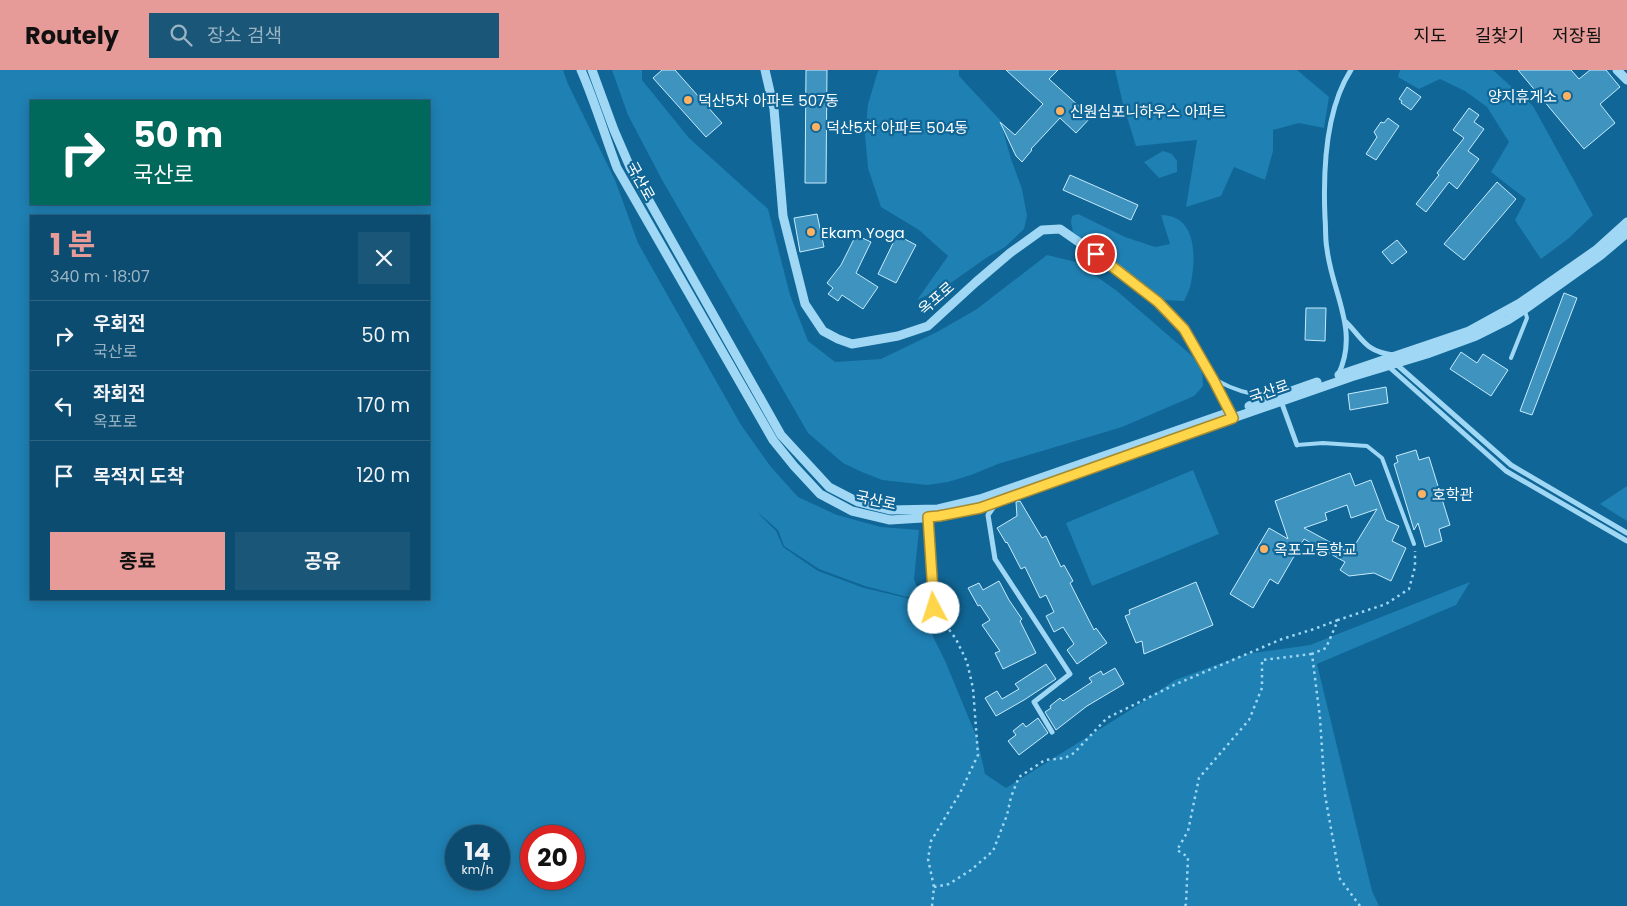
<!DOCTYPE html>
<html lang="ko">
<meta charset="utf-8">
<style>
:root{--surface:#0c4c70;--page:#1a5678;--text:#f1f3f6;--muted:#9ab4c3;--line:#2c6383;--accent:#e69b98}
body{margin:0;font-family:Poppins,"Noto Sans KR",sans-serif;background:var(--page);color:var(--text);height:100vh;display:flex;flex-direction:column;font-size:19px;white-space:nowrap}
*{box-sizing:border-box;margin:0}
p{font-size:16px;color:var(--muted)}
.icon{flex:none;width:28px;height:28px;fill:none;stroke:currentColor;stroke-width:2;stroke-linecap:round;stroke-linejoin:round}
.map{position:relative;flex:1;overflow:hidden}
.side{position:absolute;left:30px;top:145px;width:400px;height:385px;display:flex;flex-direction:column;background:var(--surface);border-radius:0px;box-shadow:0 2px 12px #0003,0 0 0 1px var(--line)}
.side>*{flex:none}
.top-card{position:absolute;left:30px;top:30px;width:400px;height:105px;border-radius:0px;box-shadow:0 2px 12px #0003,0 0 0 1px var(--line);background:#00695c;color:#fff;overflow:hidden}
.speed{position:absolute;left:445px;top:755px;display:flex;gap:10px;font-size:25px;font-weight:700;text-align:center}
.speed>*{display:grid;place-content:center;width:65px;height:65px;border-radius:50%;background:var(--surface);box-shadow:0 2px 12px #0003,0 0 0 1px var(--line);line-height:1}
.speed small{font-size:12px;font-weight:400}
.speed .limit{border:8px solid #d22;background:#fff;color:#111}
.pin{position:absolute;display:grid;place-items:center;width:42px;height:42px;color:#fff;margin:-21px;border:2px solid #fff;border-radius:50%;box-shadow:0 1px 5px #0007}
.me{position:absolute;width:55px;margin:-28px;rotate:355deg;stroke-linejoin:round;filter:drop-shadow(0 0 4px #0008)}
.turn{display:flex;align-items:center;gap:18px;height:105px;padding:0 20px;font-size:22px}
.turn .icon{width:65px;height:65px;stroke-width:2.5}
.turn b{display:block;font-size:35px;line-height:42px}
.round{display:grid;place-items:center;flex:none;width:52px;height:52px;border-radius:0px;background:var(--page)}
.overview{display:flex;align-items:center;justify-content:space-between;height:85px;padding:0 20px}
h1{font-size:30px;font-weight:700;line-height:38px;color:var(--accent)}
.button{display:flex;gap:10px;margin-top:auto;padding:10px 20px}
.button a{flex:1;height:58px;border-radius:0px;background:var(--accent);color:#111;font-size:20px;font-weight:700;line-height:58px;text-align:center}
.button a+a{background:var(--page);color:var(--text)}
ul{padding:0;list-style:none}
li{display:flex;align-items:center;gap:15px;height:70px;padding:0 20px;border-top:1px solid var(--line)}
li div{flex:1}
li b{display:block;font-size:19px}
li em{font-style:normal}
header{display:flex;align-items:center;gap:30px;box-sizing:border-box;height:70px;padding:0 25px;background:var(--accent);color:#111}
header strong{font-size:24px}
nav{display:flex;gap:28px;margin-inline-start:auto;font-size:18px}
.search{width:350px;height:45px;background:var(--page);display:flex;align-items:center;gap:12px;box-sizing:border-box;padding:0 18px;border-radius:0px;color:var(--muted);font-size:19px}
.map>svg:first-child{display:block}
</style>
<header>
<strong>Routely</strong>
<div class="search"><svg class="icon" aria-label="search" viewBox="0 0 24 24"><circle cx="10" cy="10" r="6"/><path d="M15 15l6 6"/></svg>장소 검색</div>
<nav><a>지도</a><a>길찾기</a><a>저장됨</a></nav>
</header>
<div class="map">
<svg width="1627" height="836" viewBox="0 0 1627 836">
<rect width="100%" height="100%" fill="#106696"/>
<path fill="#1f80b3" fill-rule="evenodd" d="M0,0H563L568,14L615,110L638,173L741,355L771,397L798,427L837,445L881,457L919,460L914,509L920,526L915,529L865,516L819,499L784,476L778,460L755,440L776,461L783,477L818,501L864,518L915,530L946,593L977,668L985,704L1006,718L1135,637L1175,610L1246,584L1310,575L1470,512L1456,535L1317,594L1372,821L1379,836H0ZM31,31H429V134H31ZM31,146H429V529H31ZM499,766V809H456V766ZM574,766V809H531V766Z
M612,0H642V10L689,68L768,139L790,225L808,271L835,292L881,289L937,262L977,239L1047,185L1076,192L1117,221L1191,285L1202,298L1203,316L1194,326L1122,357L998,394L971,405L948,412L927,415L882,410L862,402L843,393L808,363L661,108L628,45Z
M880,0H959V6L1000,50L1011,89L1022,119L1027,146L1024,159L1005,177L986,188L945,217L917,230L948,186L919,160L881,137L868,98L865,65L868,34L878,1Z
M1115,0H1297L1329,27L1324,58L1299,53L1273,60V81L1265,110L1234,97L1221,126L1186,137L1197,70L1136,76L1123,34Z
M1400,0H1493L1495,2L1533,36L1593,145L1569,168L1541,189L1515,150L1526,129L1491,102L1509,72L1487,37L1465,21L1440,9L1419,19L1398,7Z
M1163,81L1172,84L1177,91V102L1159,108L1144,92Z
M1078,144L1125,167L1155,177L1170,174L1161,145C1197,145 1196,187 1191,213C1190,219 1187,225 1184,231L1162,230L1073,162L1071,152L1072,146Z
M1193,400L1219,464L1092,516L1066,453Z
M1627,416V451L1600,434Z"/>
<path fill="#3e93bf" stroke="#c7ebfe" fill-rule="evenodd" d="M662,0H675L722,53L706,67L653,8Z
M806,0H827L826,113H805Z
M1006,0H1058L1049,9L1091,47L1076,63L1060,48L1031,79L1032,80L1022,92L1016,86L1000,52L1015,65L1043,34Z
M1518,0H1571L1579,9L1590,0H1606L1620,17L1600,34L1615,53L1584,79Z
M1407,17L1421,27L1411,40L1401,33L1402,31L1399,29Z
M1469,38L1479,45L1474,52L1484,59L1468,81L1479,89L1457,119L1449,112L1426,142L1416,134L1439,105L1437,103L1464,68L1453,60Z
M1388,48L1399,56L1376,90L1366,84L1377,67L1374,62L1381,52L1384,53Z
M1070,105L1138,135L1131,150L1063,120Z
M1497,112L1516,129L1464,190L1444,174Z
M817,144L824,177L800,182L794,148Z
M856,165L871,172L856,203L878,217L863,239L842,225L838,231L828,224L833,218L827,213L841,195Z
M897,165L916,175L896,213L878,204Z
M1397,170L1407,182L1392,194L1382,182Z
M1564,223L1577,228L1532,345L1520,341Z
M1306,238H1326L1325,271L1305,270Z
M1461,282L1477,293L1483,284L1508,300L1491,326L1450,299Z
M1386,317L1388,333L1350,340L1348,324Z
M1416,380L1419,390L1429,387L1450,455L1439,459L1442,471L1425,477L1418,453L1414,460L1394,394L1398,392L1396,386Z
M1350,403L1355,416L1371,410L1386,450L1399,456L1392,471L1406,478L1391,511L1374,503L1349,506L1340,500L1345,492L1304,469L1278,514L1270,509L1253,538L1230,524L1269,458L1288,469L1275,431ZM1347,435L1351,448L1377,439L1350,483L1304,458L1327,450L1325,443Z
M1020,431L1042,468L1046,466L1061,497L1064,495L1073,511L1070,513L1094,560L1096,558L1107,573L1077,594L1067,580L1074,574L1063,557L1054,562L1046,546L1054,542L1046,525L1040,528L1025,497L1021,499L1007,472L1006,473L997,458L1017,446L1016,432Z
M999,511L1009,530L1022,549L1020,551L1036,583L1003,599L995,583L1000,581L982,555L990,550L980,535L978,536L968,518L979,513L983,520Z
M1196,512L1213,555L1144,584L1142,571L1136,573L1125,546L1130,544L1129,540Z
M1046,594L1056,609L1024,630L996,646L985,628L997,621L1002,629L1019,619L1015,614Z
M1115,598L1124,614L1087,636L1056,660L1045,642L1051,638L1050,636L1060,628L1063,631L1092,612L1089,608L1101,601L1103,605Z
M1038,648L1048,663L1019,685L1008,671L1016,665L1013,661L1023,653L1026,657Z"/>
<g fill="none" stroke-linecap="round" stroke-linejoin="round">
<path stroke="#9fd7f4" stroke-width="2.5" stroke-dasharray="2.5 4" stroke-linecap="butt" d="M934,817L949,814L971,800L993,781L1007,745L1011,727L1019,707L1045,690L1065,688L1074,683L1107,648L1174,615L1282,569L1314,559L1338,550
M932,836L934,817L928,789L931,771L960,723L978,685L973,618L967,592L956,569L937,543
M1185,836L1186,834L1188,787L1177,780L1188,761L1199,708L1249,650L1262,618V590L1312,584
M1360,836L1340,809L1325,725L1320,648L1312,584L1326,578L1338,550L1386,534L1409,519L1415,497V481"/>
<path stroke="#9fd7f4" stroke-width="4" d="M1511,288L1527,248L1525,241
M1216,310C1232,319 1248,325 1268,326
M1297,375L1323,373L1367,376L1382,388L1414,474
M928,449L933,538"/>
<path stroke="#9fd7f4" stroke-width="5" d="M1346,252C1364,270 1365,281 1393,285
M1395,293L1511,395L1627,463
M1388,296L1506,401L1627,471
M1338,305C1360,261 1332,223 1327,179C1325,169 1326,159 1325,148C1323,102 1325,40 1351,0
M1281,331L1297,375
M995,435L988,445L995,489L1070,604L1034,632L1052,662"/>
<path stroke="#9fd7f4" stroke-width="9" d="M581,0C595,32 605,66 617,98L773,370L794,396L820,424L852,441L890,450L939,447L980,438L1233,348L1351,307L1427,284L1476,266L1508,250L1525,239L1601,185L1627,163
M592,0L614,60L630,97L781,365L829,417L858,432L890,440L938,439L980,429L1230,342
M765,0L774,39L783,146L805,234L823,261L838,269L852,274L898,266L928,256L976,212L1010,183L1042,160L1060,159L1119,200L1158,232L1184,259L1214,311L1233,347
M1617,0L1627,10
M1339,305L1469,261L1520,233L1596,180L1627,152
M1249,336L1317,312"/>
</g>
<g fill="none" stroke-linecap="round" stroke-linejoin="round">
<g stroke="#a68a30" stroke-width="12">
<path id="route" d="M934,538L928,447L939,446L980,438L1233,348L1214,311L1184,259L1158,232L1096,184"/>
</g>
<use href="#route" stroke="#ffd54a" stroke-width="9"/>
</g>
<g fill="#ffb162" stroke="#106696" stroke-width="2">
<circle cx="1567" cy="26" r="5"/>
<circle cx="688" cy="30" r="5"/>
<circle cx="1060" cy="41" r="5"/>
<circle cx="816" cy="57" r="5"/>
<circle cx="811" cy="162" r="5"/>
<circle cx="1422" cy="424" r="5"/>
<circle cx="1264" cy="479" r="5"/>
</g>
<g text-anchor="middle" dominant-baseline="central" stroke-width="4.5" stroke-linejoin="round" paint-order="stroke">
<g font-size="15" fill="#fff" stroke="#106696" text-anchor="start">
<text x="1557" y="26" text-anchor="end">양지휴게소</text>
<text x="698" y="30">덕산5차 아파트 507동</text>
<text x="1070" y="41">신원심포니하우스 아파트</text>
<text x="826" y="57">덕산5차 아파트 504동</text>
<text x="821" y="162">Ekam Yoga</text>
<text x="1432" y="424">호학관</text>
<text x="1274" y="479">옥포고등학교</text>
</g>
<g font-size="15" fill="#fff" stroke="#106696">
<text transform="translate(641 111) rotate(61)">국산로</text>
<text transform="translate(936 228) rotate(-41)">옥포로</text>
<text transform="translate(1269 321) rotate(-19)">국산로</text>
<text transform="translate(876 430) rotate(12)">국산로</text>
</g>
</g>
</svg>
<div class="speed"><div>14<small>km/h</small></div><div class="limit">20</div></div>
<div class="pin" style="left:1096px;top:184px;background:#d93025"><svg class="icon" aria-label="arrive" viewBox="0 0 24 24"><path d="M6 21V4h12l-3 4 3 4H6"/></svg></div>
<svg class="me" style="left:934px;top:538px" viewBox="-20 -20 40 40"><circle r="19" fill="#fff"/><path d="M0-13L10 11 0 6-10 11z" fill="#ffd54a"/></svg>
<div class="top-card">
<div class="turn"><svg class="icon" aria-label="right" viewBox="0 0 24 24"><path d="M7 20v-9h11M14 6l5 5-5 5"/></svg><div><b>50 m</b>국산로</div></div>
</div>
<section class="side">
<div class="overview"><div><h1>1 분</h1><p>340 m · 18:07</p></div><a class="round"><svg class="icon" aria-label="close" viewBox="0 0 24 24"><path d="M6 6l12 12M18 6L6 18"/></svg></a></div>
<ul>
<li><svg class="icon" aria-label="right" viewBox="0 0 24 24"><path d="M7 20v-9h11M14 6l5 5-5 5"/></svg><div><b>우회전</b><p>국산로</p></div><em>50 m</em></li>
<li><svg class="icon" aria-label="left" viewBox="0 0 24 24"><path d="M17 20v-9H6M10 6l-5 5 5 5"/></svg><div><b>좌회전</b><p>옥포로</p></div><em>170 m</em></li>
<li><svg class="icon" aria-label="arrive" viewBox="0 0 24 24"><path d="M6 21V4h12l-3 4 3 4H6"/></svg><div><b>목적지 도착</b></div><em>120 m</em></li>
</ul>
<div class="button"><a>종료</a><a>공유</a></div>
</section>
</div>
